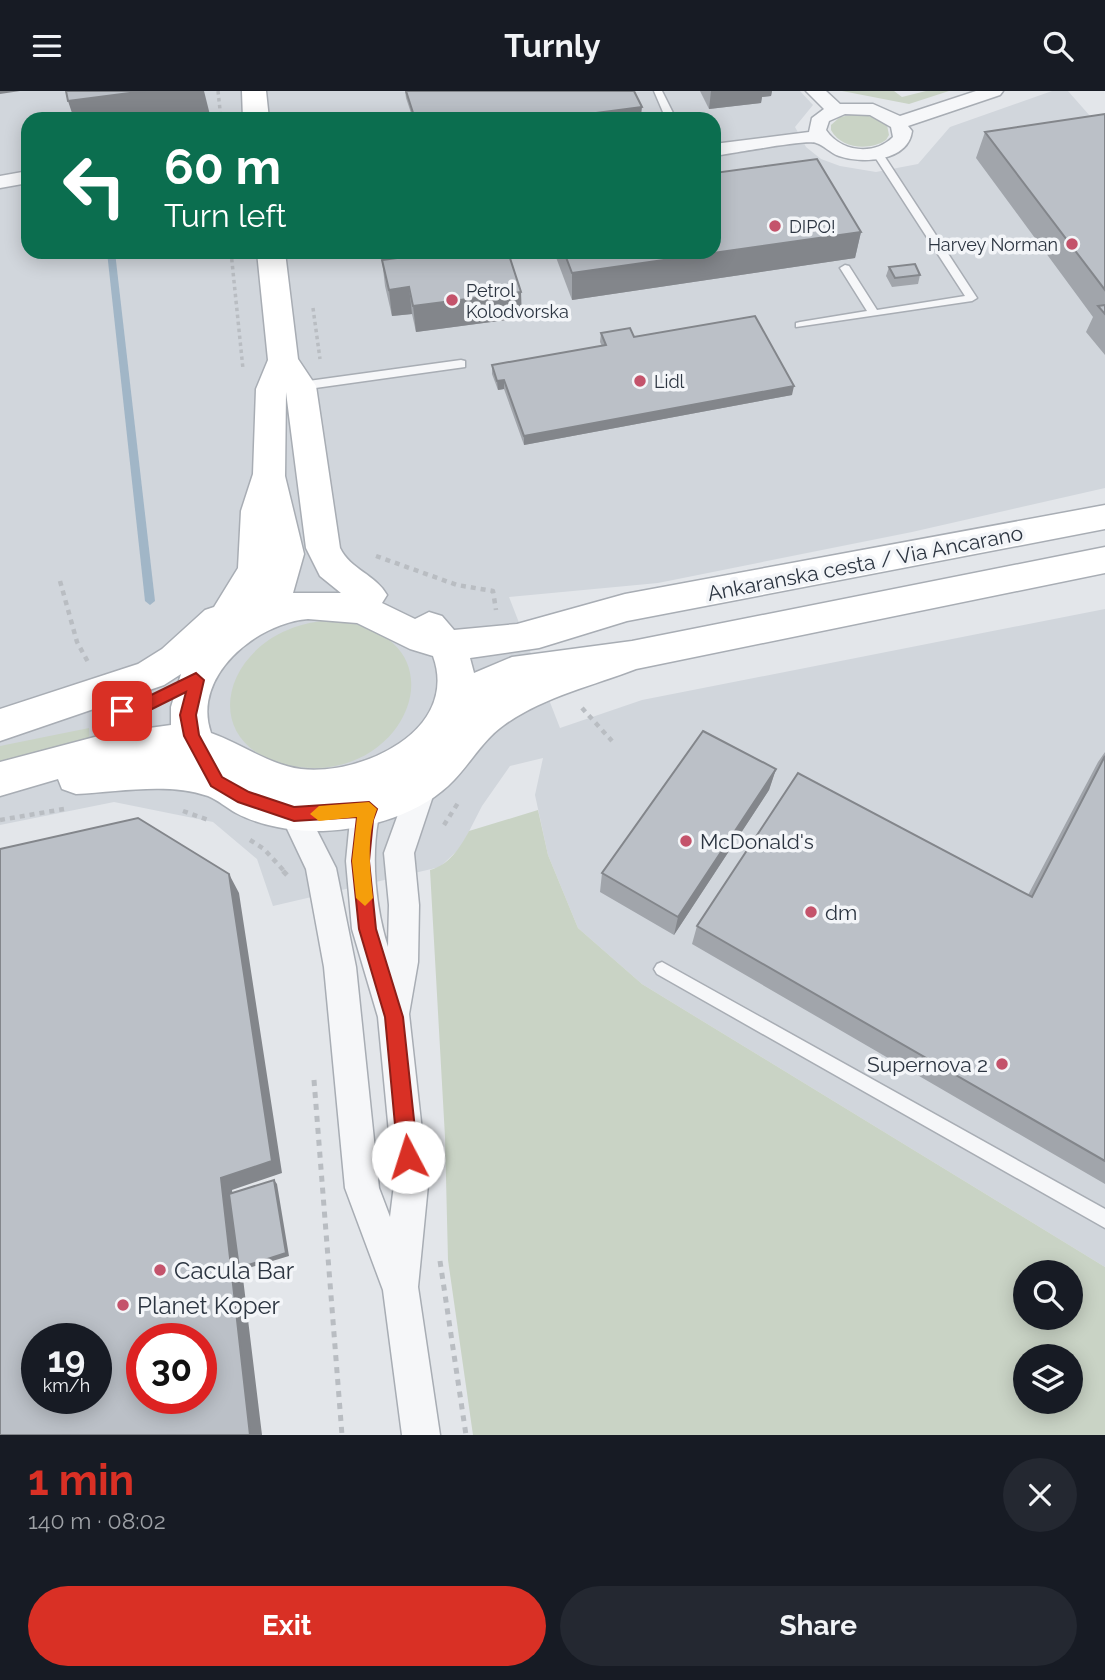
<!DOCTYPE html>
<meta charset="utf-8">
<style>
:root{--surface:#171b24;--page:#242831;--text:#f1f3f6;--muted:#9ea1a6;--accent:#d93025}
body{margin:0;font-family:Raleway,sans-serif;background:var(--page);color:var(--text);height:100vh;display:flex;flex-direction:column;font-size:26px;white-space:nowrap}
*{box-sizing:border-box;margin:0}
p{font-size:23px;color:var(--muted)}
.icon{flex:none;width:38px;height:38px;fill:none;stroke:currentColor;stroke-width:2;stroke-linecap:round;stroke-linejoin:round}
.map{position:relative;height:1344px;overflow:hidden}
.panel{display:flex;flex-direction:column;background:var(--surface);flex:1}
.panel>*{flex:none}
.banner{position:absolute;left:21px;top:21px;width:700px;height:147px;border-radius:21px;box-shadow:0 4px 18px #0003;background:#0b6e4f;color:#fff;overflow:hidden}
.controls{position:absolute;left:1013px;top:1169px;display:grid;gap:14px}
.controls a{display:grid;place-items:center;width:70px;height:70px;border-radius:50%;background:var(--surface);box-shadow:0 4px 18px #0003;font-size:35px}
.speed{position:absolute;left:21px;top:1232px;display:flex;gap:14px;font-size:35px;font-weight:700;text-align:center}
.speed>*{display:grid;place-content:center;width:91px;height:91px;border-radius:50%;background:var(--surface);box-shadow:0 4px 18px #0003;line-height:1}
.speed small{font-size:18px;font-weight:400}
.speed .limit{border:10px solid #d22;background:#fff;color:#111}
.pin{position:absolute;display:grid;place-items:center;width:60px;height:60px;color:#fff;margin:-30px;border-radius:14px;box-shadow:0 4px 10px #0006}
.me{position:absolute;width:77px;margin:-38px;rotate:355deg;stroke-linejoin:round;filter:drop-shadow(0 0 5px #0008)}
.turn{display:flex;align-items:center;gap:24px;height:147px;padding:0 28px;font-size:32px}
.turn .icon{width:91px;height:91px;stroke-width:2.5}
.turn b{display:block;font-size:49px;line-height:60px}
.round{display:grid;place-items:center;flex:none;width:74px;height:74px;border-radius:37px;background:var(--page)}
.overview{display:flex;align-items:center;justify-content:space-between;height:119px;padding:0 28px}
h1{font-size:42px;font-weight:700;line-height:52px;color:var(--accent)}
.button{display:flex;gap:14px;margin-top:auto;padding:14px 28px}
.button a{flex:1;height:80px;border-radius:42px;background:var(--accent);color:#fff;font-size:28px;font-weight:700;line-height:80px;text-align:center}
.button a+a{background:var(--page);color:var(--text)}
header{display:flex;justify-content:space-between;align-items:center;height:91px;padding:0 28px;background:var(--surface);font-size:32px;font-weight:700}
.map>svg:first-child{display:block}
</style>
<header><svg class="icon" aria-label="menu" viewBox="0 0 24 24"><path d="M4 6h16M4 12h16M4 18h16"/></svg>Turnly<svg class="icon" aria-label="search" viewBox="0 0 24 24"><circle cx="10" cy="10" r="6"/><path d="M15 15l6 6"/></svg></header>
<div class="map">
<svg width="1105" height="1344" viewBox="0 0 1105 1344">
<rect width="100%" height="100%" fill="#e3e6ea"/>
<path fill="#d1d6dc" fill-rule="evenodd" d="M0,0H800L813,14L795,36L806,56L821,68L840,75L876,81L918,73L950,36L1052,0H1068L1105,42V397L912,441L658,492L509,506L560,637L642,609L1105,518V1176L642,893L578,837L548,764L535,704L543,667L510,675L482,715L461,756L440,776L273,815L257,768L213,731L114,711L0,734ZM28,28H714V161H28Z"/>
<path fill="#c9d3c5" fill-rule="evenodd" d="M842,0H894L902,6L926,0H949L909,13Z
M856,23L874,26L887,34L889,44L886,49C870,60 841,58 831,39V34L840,26Z
M334,529C468,544 409,691 299,676C186,661 222,533 334,529Z
M89,637L90,654L0,671V655Z
M538,719L548,764L578,837L642,893L1105,1176V1344H473L448,1169L445,1046L430,779C449,774 460,757 469,740ZM1026,1181H1071V1227H1026ZM1026,1265H1071V1311H1026Z"/>
<g fill="none" stroke-linecap="round" stroke-linejoin="round">
<path fill="#a1b6c7" fill-rule="evenodd" d="M107,161H115L155,510L150,514L145,510Z"/>
<g stroke="#a8adb4" stroke-width="3">
<path id="lane" d="M654,0H662L676,28H666Z
M878,60L883,63L977,207L972,210L796,236V232L800,231L867,220L840,177L845,174L849,175L877,219L965,205L873,63Z
M461,269L465,270V276L301,299L295,295L301,291Z
M662,871L1105,1118V1137L657,883L654,878L657,873Z"/>
</g>
<g stroke="#a8adb4" stroke-width="3">
<path id="street" d="M806,0H826L840,13H873L900,25L976,0H1003L1000,4L908,35L912,40C908,71 862,73 839,65C830,62 824,54 816,52C807,48 730,63 714,65V53L809,41L812,27L824,18ZM845,23L870,24L891,36L893,46C874,65 841,61 826,39L829,30Z
M28,80V92L0,97V85Z
M423,681L433,684L437,693L414,762L419,814L418,871L409,923L428,1094L418,1196L440,1344H402L383,1199L345,1097L324,876L306,778L280,723L284,714L294,710L304,714L336,777L356,876L379,1097L390,1126L394,1094L378,926L352,838L346,770L350,729L366,690L376,687L386,690L390,699C386,709 380,720 378,730C371,769 376,819 388,856L389,814L384,762L409,693L413,684Z"/>
</g>
<g stroke="#a8adb4" stroke-width="3">
<path id="secondary" d="M242,0H266L269,28H243Z
M257,161H285L298,268L316,295L340,457C350,478 376,484 387,504L382,512L415,528L429,521L442,525L454,539L517,533L625,503L1105,414V438L627,530L539,557L470,567L474,582L512,566L632,550L1105,456V482L636,578C592,595 543,606 504,634C484,648 471,671 454,689C422,723 369,738 323,740C295,741 260,735 236,722C227,717 218,709 208,705C168,691 117,701 76,703L62,698L58,688L0,705V671L106,643L171,634V616L181,583L164,594L0,650V618L138,573L162,558L205,519L214,516L238,477L241,420L253,383L256,298L268,269ZM286,301L306,457L320,485L341,502H293L304,463L285,385ZM308,528L357,532L410,558L433,565C460,640 361,685 301,678C269,674 242,653 211,642C191,585 257,532 308,528Z"/>
</g>
<path stroke="#b9bdc2" stroke-width="3.5" stroke-dasharray="3.5 3.5" stroke-linecap="butt" d="M218,0L221,28
M231,161L243,278
M313,217L320,268"/>
<path stroke="#b9bdc2" stroke-width="4.5" stroke-dasharray="5 5" stroke-linecap="butt" d="M376,465L457,494L493,500L496,519
M60,490L77,551L88,571
M582,617L612,650
M183,720L211,730
M0,729L64,718
M444,734L458,712
M250,749L264,758L285,781"/>
<path stroke="#b9bdc2" stroke-width="5" stroke-dasharray="6 6" stroke-linecap="butt" d="M283,780L287,784
M314,989L342,1344
M440,1170L466,1344"/>
<use href="#lane" fill="#f6f7f9" fill-rule="evenodd"/>
<use href="#street" fill="#f6f7f9" fill-rule="evenodd"/>
<use href="#secondary" fill="#fff" fill-rule="evenodd"/>
</g>
<path fill="#a1a5ab" d="M405,0L641,25L619,28H413L406,7Z
M700,0H772L771,5L762,6L761,12L709,18Z
M1105,23V264L1086,241L1093,226L976,67L985,41Z
M861,141L855,167L572,209L554,161H714Z
M423,161H508L522,227L416,241L412,223L392,225L385,195L382,169L424,164Z
M889,176L920,184L918,193L892,196L886,185Z
M601,242L634,246L792,304L524,354L504,298L498,299L492,283V274L602,255L600,251Z
M1105,661V1093L692,853L697,835L1028,804L1098,671Z
M776,678L769,699L674,844L600,801L602,782Z"/>
<path fill="#83868b" d="M0,0H20L0,3Z
M145,0H204L211,28H74L68,10Z
M711,0H772L771,5L762,6L761,12L709,18Z
M642,16L641,25L619,28H550Z
M861,141L855,167L572,209V182Z
M409,196L412,223L392,225L389,199Z
M521,201L522,227L416,241L413,215Z
M504,289V298L498,299L497,290Z
M794,295L792,304L524,354V345Z
M776,678L769,699L674,844L678,826Z
M229,783L239,802L282,1082L232,1099L242,1176L274,1089L277,1093L289,1165L242,1179L262,1344H250L221,1087Z"/>
<path fill="#bbc0c7" stroke="#83868b" stroke-width="2" fill-rule="evenodd" d="M66,0H145L68,10Z
M406,0H634L642,16L550,28H415Z
M1105,23V199L985,41Z
M817,68L861,141L572,182L564,161H714V82Z
M427,161H508L521,201L413,215L409,196L389,199L382,169L428,163Z
M915,173L920,184L895,187L889,176Z
M1105,214V223L1098,215Z
M755,225L794,295L524,345L504,289L497,290L492,274L606,254L601,242L630,237L634,246Z
M703,640L776,678L678,826L602,782Z
M1105,665V1070L697,835L798,682L1032,806Z
M138,727L229,783L272,1070L221,1087L250,1344H0V758ZM37,1248H96V1307H37ZM142,1248H201V1307H142Z
M274,1089L286,1162L239,1177L229,1103Z"/>
<path fill="#d93025" stroke="#8d1f18" stroke-width="2" d="M196,582L204,589L196,624L199,644L222,686L249,701L294,716L369,711L377,718L373,729L369,770L376,838L403,926L418,1066L415,1073L408,1075L401,1073L398,1066L385,926L359,838L352,770L357,726L294,730L238,711L211,695L184,645L180,624L186,601L148,620L122,627L114,620L116,616L139,610Z"/>
<path fill="#f59e0b" d="M369,711L377,718C366,746 370,778 373,807L365,815L356,807L352,770L357,726L319,730L310,723L319,715Z"/>
<g fill="#c4536b" stroke="#f3f5f8" stroke-width="2.5">
<circle cx="775" cy="135" r="7"/>
<circle cx="1072" cy="153" r="7"/>
<circle cx="452" cy="209" r="7"/>
<circle cx="640" cy="290" r="7"/>
<circle cx="686" cy="750" r="7"/>
<circle cx="811" cy="821" r="7"/>
<circle cx="1002" cy="973" r="7"/>
<circle cx="160" cy="1179" r="7"/>
<circle cx="123" cy="1214" r="7"/>
</g>
<g text-anchor="middle" dominant-baseline="central" stroke-width="7" stroke-linejoin="round" paint-order="stroke">
<g font-size="18" fill="#2c3541" stroke="#f3f5f8" text-anchor="start">
<text x="789" y="135">DIPO!</text>
<text x="1058" y="153" text-anchor="end">Harvey Norman</text>
<text x="466" y="199">Petrol<tspan x="466" dy="21">Kolodvorska</tspan></text>
<text x="654" y="290">Lidl</text>
</g>
<g font-size="21" fill="#2c3541" stroke="#f3f5f8">
<text transform="translate(865 472) rotate(-11)">Ankaranska cesta / Via Ancarano</text>
</g>
<g font-size="21" fill="#2c3541" stroke="#f3f5f8" text-anchor="start">
<text x="700" y="750">McDonald's</text>
<text x="825" y="821">dm</text>
<text x="988" y="973" text-anchor="end">Supernova 2</text>
</g>
<g font-size="24" fill="#2c3541" stroke="#f3f5f8" text-anchor="start">
<text x="174" y="1179">Cacula Bar</text>
<text x="137" y="1214">Planet Koper</text>
</g>
</g>
</svg>
<div class="controls">
<a><svg class="icon" aria-label="search" viewBox="0 0 24 24"><circle cx="10" cy="10" r="6"/><path d="M15 15l6 6"/></svg></a>
<a><svg class="icon" aria-label="layers" viewBox="0 0 24 24"><path d="M12 4l9 5-9 5-9-5zM3 14l9 5 9-5"/></svg></a>
</div>
<div class="speed"><div>19<small>km/h</small></div><div class="limit">30</div></div>
<div class="pin" style="left:122px;top:620px;background:#d93025"><svg class="icon" aria-label="arrive" viewBox="0 0 24 24"><path d="M6 21V4h12l-3 4 3 4H6"/></svg></div>
<svg class="me" style="left:408px;top:1066px" viewBox="-20 -20 40 40"><circle r="19" fill="#fff"/><path d="M0-13L10 11 0 6-10 11z" fill="#d93025"/></svg>
<div class="banner">
<div class="turn"><svg class="icon" aria-label="left" viewBox="0 0 24 24"><path d="M17 20v-9H6M10 6l-5 5 5 5"/></svg><div><b>60 m</b>Turn left</div></div>
</div>
</div>
<section class="panel">
<div class="overview"><div><h1>1 min</h1><p>140 m · 08:02</p></div><a class="round"><svg class="icon" aria-label="close" viewBox="0 0 24 24"><path d="M6 6l12 12M18 6L6 18"/></svg></a></div>
<div class="button"><a>Exit</a><a>Share</a></div>
</section>
